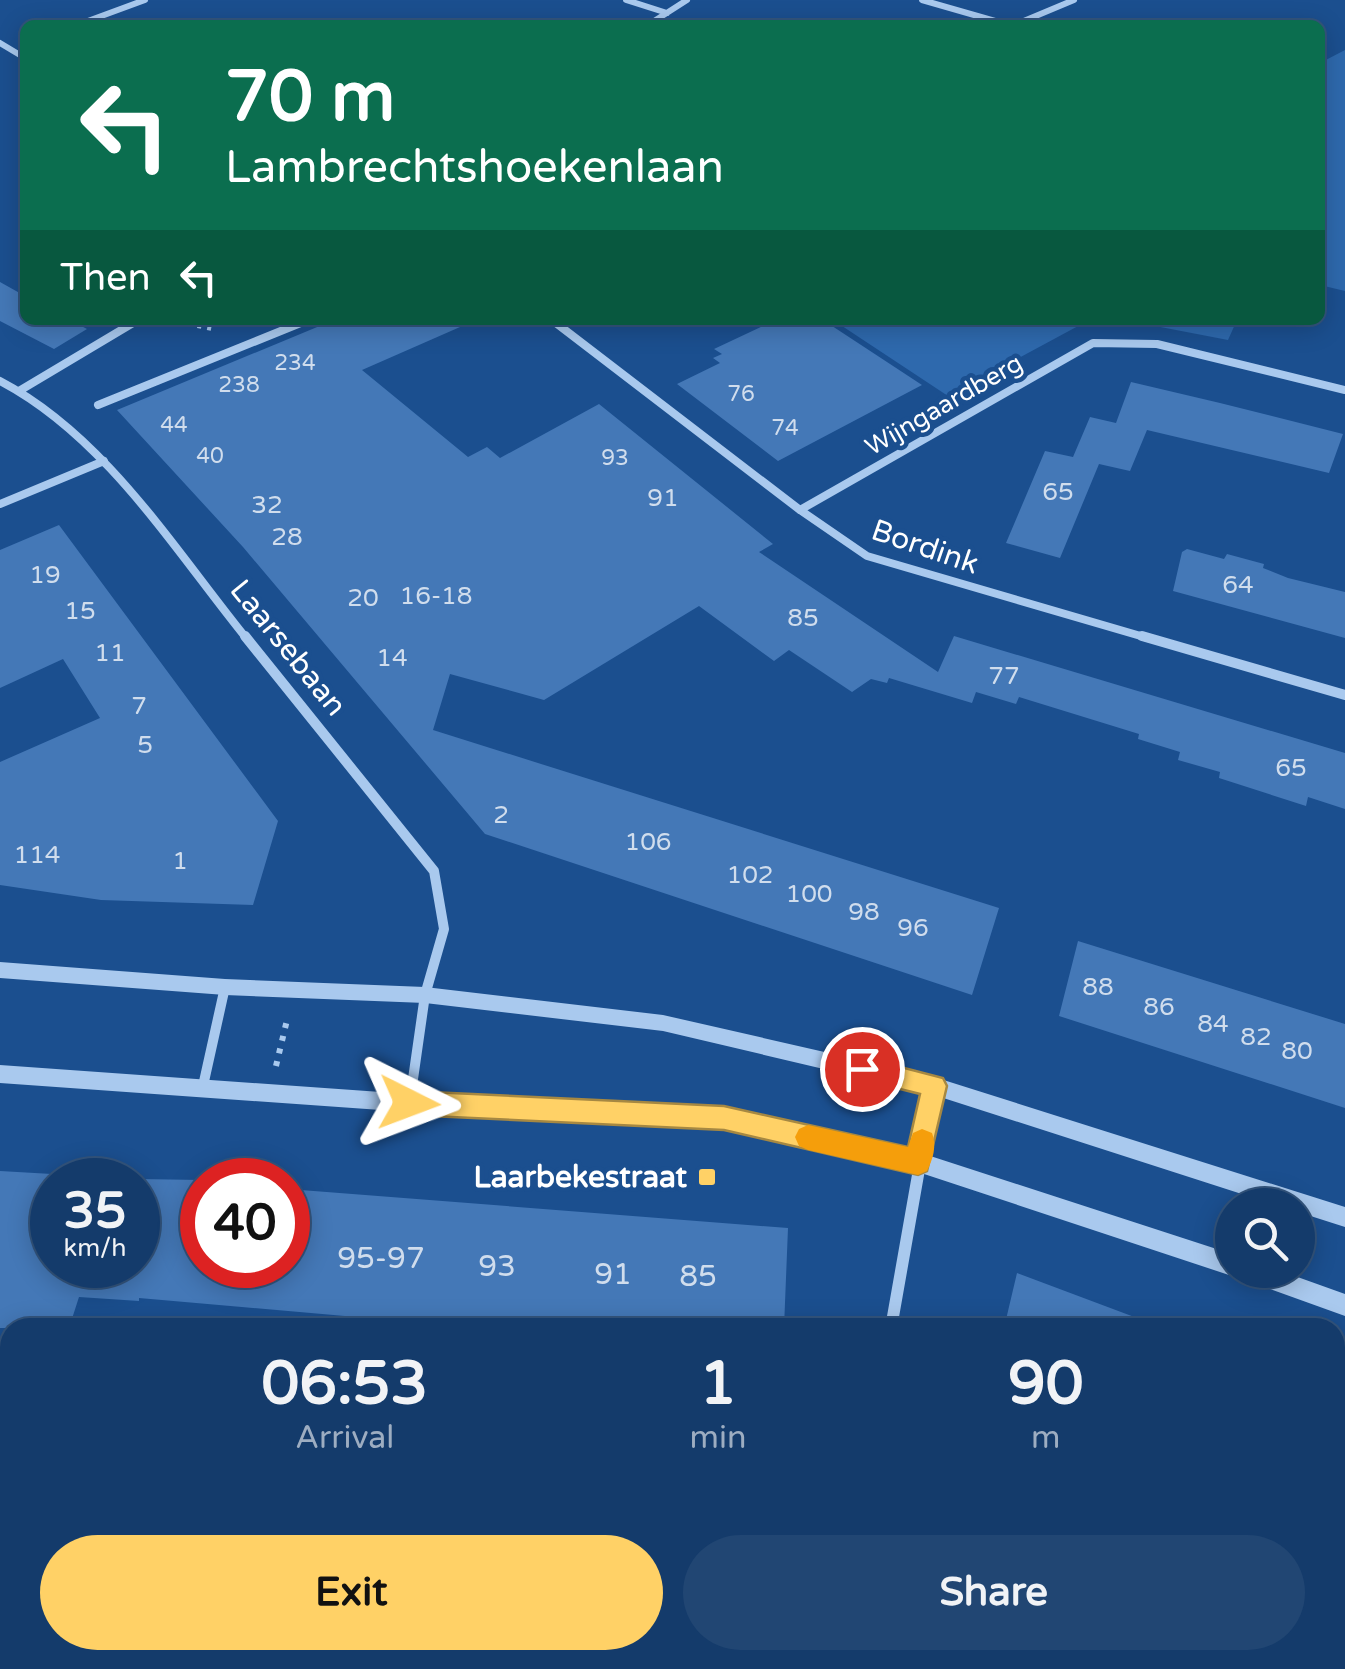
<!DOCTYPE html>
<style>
:root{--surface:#143b6b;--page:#214673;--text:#f1f3f6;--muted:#9dadc1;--line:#33557e;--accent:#ffd166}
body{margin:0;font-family:"Varela Round",sans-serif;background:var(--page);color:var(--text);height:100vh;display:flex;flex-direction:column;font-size:38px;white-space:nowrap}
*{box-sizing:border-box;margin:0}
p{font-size:32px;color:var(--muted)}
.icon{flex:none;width:55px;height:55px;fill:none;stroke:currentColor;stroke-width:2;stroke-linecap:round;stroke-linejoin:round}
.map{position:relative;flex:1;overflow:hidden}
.details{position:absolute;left:0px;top:1318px;width:1345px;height:352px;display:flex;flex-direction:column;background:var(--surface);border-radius:30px 30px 0 0;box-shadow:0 5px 25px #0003,0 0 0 2px var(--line)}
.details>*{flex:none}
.guide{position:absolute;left:20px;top:20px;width:1305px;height:305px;border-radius:15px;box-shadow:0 5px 25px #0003,0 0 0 2px var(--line);background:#0b6e4f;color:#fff;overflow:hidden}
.buttons{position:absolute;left:1215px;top:1188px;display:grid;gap:20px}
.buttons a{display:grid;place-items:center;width:100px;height:100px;border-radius:50%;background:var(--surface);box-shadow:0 5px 25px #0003,0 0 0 2px var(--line);font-size:50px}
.speed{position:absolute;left:30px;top:1158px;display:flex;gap:20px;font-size:50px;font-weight:700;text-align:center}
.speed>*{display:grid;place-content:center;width:130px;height:130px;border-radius:50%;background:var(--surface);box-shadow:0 5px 25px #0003,0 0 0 2px var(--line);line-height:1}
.speed small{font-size:25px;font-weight:400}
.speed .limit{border:15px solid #d22;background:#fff;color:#111}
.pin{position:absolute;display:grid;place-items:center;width:85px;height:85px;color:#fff;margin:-42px;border:5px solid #fff;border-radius:50%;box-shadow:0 2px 10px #0007}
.me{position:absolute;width:110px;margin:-55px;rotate:93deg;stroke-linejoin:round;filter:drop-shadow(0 0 8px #0008)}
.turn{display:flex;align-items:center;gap:35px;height:210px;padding:0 40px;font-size:45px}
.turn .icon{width:130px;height:130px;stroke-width:2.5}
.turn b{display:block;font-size:70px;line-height:85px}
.then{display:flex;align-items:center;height:95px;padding:0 40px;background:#0003;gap:20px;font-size:38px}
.eta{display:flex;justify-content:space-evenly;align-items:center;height:170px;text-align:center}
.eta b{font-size:60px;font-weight:700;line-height:70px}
.button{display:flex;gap:20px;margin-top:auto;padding:20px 40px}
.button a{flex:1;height:115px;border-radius:60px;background:var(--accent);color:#111;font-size:40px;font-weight:700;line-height:115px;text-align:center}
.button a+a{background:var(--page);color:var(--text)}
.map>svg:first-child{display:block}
</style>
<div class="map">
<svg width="1345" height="1669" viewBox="0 0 1345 1669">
<rect width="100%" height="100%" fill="#1b4f8f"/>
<path fill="#2e69ad" d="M1345,50V291L1320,285V63Z
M833,320H1118L1080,325L948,396Z
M1124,320H1237L1228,340Z"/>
<path fill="#4478b7" d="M0,282L25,296V320H70L87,329L54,349L0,321Z
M334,320H476L362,370L468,457L487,447L500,458L599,404L773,544L759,552L938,672L954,636L1345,753V809L1308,797L1306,806L1219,778L1220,772L1178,760L1180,752L1138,739L1139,734L1019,697L1016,704L976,692L972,703L889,678L887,683L871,679L852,692L789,650L774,661L699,606L544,700L450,674L433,730L999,908L972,995L485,834L243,547L117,410Z
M787,320H823L922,385L778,461L677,384L720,363L713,358L722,354L714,349L767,324L772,327Z
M1131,382L1220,403L1343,434L1329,473L1147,430L1130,471L1099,464L1060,558L1006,543L1045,451L1073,457L1090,417L1116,423Z
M59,525L278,821L253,905L101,900L0,885V762L100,718L63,659L0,688V550Z
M1187,549L1224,559L1227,554L1264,564L1263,568L1288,578L1345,592V638L1173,591L1182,552Z
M1078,941L1345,1024V1108L1059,1016Z
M0,1171L52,1174V1265H138V1179L202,1180V1265H288V1189L788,1228L784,1328H481L139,1298V1301L79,1297L69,1328H0Z
M1017,1273L1153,1324L1152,1328H1004Z"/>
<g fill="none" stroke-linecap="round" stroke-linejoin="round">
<path stroke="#a9c9ee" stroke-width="5" stroke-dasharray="4 6" stroke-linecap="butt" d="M168,320L215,329"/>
<path stroke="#a9c9ee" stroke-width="6" stroke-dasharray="5 8" stroke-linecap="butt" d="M276,1066L287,1020"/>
<path stroke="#a9c9ee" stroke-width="6" d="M626,0L667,13
M922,0L1009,25
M77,25L145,0
M648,25L687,0
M1014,25L1074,0
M0,43L25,58"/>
<path stroke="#a9c9ee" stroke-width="8" d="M552,320L800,510L867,556L1151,639
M0,381C105,436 174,549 247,639
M19,391L138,320
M98,405L308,320
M0,504L104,461
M800,510L1093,343L1157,344L1345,390"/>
<path stroke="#a9c9ee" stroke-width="10" d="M245,636L434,871L444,929L425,995L411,1093
M1142,636L1345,695
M203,1086L225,987
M933,1093L934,1086"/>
<path stroke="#a9c9ee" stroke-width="12" d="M409,1103L411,1090
M891,1328L933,1090
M869,1660V1669"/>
<path fill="#a9c9ee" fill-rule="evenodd" d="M0,962L225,979L425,987L663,1015L934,1077L1345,1207V1227L1298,1212V1205H1276L934,1095L663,1031L425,1003L225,995L0,978Z
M0,1065L409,1094L724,1109L918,1152L1232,1254V1270H1278L1345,1294V1316L1248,1281L1240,1278L1238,1273L1232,1276L918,1172L724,1127L409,1112L0,1083Z"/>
</g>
<path fill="#ffd166" stroke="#a68842" stroke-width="2.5" d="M862,1057L943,1078L947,1086L927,1171L918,1175L724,1130L409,1115L400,1111L396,1103L400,1094L409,1091L724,1106L908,1147L920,1094L852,1077L849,1069L852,1061Z"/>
<path fill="#f59e0b" d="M808,1125L908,1147L913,1133L922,1129L932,1133C937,1146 933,1159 927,1171L918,1175L808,1150L799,1146L795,1137L799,1129Z"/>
<rect fill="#ffd166" stroke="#1b4f8f" stroke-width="4" x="697" y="1167" width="20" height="20" rx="5"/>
<g text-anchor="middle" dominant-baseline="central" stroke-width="9" stroke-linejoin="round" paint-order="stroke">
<g font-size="22" fill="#d0dded">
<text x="295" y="363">234</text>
<text x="239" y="385">238</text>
<text x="741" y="394">76</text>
<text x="174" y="425">44</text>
<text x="785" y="428">74</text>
<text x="210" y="456">40</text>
<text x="615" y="458">93</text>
</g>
<g font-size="25" fill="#fff" stroke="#1b4f8f">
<text transform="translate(944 405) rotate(-30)">Wijngaardberg</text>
</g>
<g font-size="25" fill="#d0dded">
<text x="1058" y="492">65</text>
<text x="663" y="498">91</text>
<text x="267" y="505">32</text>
<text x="287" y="537">28</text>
<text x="45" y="575">19</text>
<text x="1238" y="585">64</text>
<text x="436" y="596">16-18</text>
<text x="363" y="598">20</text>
<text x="80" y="611">15</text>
<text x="803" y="618">85</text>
<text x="110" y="653">11</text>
<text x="392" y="658">14</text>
<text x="1004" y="676">77</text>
<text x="139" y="706">7</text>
<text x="145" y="745">5</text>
<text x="1291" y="768">65</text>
<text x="501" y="815">2</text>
<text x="648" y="842">106</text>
<text x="37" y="855">114</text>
<text x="180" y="861">1</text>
<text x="750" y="875">102</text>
<text x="809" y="894">100</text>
<text x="864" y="912">98</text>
<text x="913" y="928">96</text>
<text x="1098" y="987">88</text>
<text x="1159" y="1007">86</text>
<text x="1213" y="1024">84</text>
<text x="1256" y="1037">82</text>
<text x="1297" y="1051">80</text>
</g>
<g font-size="30" fill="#fff" stroke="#1b4f8f">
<text transform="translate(925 547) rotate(19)">Bordink</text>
<text transform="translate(288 648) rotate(51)">Laarsebaan</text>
</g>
<g font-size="30" font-weight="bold" fill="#fff" stroke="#1b4f8f" text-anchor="end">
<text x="687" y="1177">Laarbekestraat</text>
</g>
<g font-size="30" fill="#d0dded">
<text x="381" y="1258">95-97</text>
<text x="497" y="1266">93</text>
<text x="613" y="1274">91</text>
<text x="698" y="1276">85</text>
</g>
</g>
</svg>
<div class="buttons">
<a><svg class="icon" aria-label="search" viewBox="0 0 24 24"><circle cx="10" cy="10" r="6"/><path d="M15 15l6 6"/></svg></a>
</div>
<div class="speed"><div>35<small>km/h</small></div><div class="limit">40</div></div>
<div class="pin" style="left:862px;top:1069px;background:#d93025"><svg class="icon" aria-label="arrive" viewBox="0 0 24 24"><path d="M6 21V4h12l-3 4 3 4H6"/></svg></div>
<svg class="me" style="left:409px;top:1103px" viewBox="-20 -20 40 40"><path d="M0-17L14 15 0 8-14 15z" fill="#ffd166" stroke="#fff" stroke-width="4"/></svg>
<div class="guide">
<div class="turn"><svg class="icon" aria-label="left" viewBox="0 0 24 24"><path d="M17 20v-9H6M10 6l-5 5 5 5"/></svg><div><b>70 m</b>Lambrechtshoekenlaan</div></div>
<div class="then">Then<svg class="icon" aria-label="left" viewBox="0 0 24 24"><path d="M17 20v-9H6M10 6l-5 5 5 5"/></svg></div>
</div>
<section class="details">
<div class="eta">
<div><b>06:53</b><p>Arrival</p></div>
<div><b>1</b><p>min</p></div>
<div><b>90</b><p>m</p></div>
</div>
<div class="button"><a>Exit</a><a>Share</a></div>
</section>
</div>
